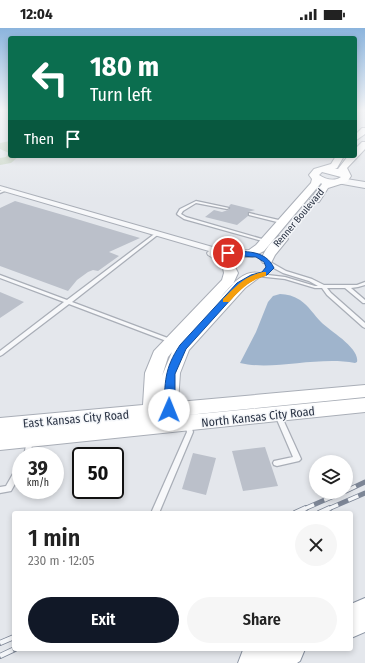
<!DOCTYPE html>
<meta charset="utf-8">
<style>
:root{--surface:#fff;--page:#f6f6f6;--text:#222;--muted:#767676;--accent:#111827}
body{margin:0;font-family:"Fira Sans Condensed",sans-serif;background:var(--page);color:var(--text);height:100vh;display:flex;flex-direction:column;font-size:15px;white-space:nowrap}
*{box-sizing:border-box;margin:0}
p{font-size:13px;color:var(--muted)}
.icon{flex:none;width:22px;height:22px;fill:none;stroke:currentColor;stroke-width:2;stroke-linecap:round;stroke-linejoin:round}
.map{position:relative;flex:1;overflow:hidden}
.side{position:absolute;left:12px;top:483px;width:341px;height:140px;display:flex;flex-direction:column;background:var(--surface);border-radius:4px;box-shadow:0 2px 6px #0003}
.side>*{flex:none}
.hud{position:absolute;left:8px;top:8px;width:349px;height:122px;border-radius:4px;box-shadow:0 2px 6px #0003;background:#0b6e4f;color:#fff;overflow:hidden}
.fabs{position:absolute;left:309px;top:427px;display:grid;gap:8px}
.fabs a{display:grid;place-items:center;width:44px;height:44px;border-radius:50%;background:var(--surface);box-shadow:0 2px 6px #0003;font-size:20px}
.speed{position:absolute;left:12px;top:419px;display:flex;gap:8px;font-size:20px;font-weight:700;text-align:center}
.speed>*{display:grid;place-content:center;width:52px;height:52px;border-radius:50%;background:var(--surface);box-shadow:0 2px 6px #0003;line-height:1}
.speed small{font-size:10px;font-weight:400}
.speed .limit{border:2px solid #111;border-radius:6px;background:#fff;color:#111}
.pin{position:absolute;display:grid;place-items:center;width:34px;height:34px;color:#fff;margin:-17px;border:2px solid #fff;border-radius:50%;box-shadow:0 1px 4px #0007}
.me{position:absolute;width:44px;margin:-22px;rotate:1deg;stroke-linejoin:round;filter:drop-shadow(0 0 3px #0008)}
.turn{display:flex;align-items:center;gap:14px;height:84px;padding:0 16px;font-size:18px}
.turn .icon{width:52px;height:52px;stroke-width:2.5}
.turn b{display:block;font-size:28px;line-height:34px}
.then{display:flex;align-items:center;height:38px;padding:0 16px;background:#0003;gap:8px;font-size:15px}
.round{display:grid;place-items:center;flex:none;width:42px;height:42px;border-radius:21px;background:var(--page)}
.summary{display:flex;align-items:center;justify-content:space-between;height:68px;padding:0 16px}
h1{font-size:24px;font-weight:600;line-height:30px}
.button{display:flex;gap:8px;margin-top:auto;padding:8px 16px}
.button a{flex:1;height:46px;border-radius:24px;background:var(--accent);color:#fff;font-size:16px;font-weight:600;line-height:46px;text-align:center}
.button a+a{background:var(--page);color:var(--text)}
.status{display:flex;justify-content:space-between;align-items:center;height:28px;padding:0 20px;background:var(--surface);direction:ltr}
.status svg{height:11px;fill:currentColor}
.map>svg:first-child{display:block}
</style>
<div class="status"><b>12:04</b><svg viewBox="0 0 49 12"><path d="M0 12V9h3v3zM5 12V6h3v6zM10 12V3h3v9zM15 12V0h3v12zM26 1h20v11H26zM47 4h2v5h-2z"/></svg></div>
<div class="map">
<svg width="365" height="635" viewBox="0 0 365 635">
<rect width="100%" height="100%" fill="#e4e7ec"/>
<path fill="#c9d6c5" d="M10,113V128H19L11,135L0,137V130L6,129L9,125L0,121V115Z"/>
<path fill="#9fb4cc" d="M280,266C287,266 294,268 300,272C309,278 314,287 321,294C330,303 360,320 357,334L355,335C317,328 274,343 240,335L256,304L268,274L273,268Z"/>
<path fill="#bbc0ca" d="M15,173L70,189L140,210L109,224L119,228L98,243L93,242L88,244L77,252L68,263L0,238V180Z
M231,176L255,182L248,184V188L237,197L205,189L214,182L222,184L228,182L230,180L229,178Z
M0,264L24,274L0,290Z
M265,419L278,458L243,463L232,423Z
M193,425L216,430L206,467L182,461Z"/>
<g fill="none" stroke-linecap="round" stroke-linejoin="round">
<g stroke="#a9aeb7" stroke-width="2.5">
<path id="service" d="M6,160L8,161L7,162L0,165V163Z
M196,173L229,180L227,181L196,175L183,183L181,186L186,189L269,213L267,214H266L184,191L178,187L177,186L180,181Z
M249,185L283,193L284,194L281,195L249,187Z
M157,204L160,205L72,274L173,312L174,313L173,314H169L69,276L2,327L0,328V323L64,274L0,250V247L67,272Z
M268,235H272L286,243L312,251L324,257H357L365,254V257L358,259L351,260L365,272V275H363L345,260H327L331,265L365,295V300L363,299L327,267L322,260H315L285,251L257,248V246H259L285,249L315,258H318L309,253L283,245L268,237Z
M276,385H280L281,387L301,431L299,433L277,438L274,437L273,435L274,433L293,429L275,387Z
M188,394L190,395L193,404L159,485H153L152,483L187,404L185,397L186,395Z
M30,409L32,410L33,412L30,428H24L27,412L28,410Z
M21,436V445L11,463L0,465V459L6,458L18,437Z"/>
</g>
<g stroke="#a9aeb7" stroke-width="2">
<path id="minor" d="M0,158L223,222L242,225L243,227L239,230L218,225L232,235L228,238L225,237L208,227L207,225L209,223L0,162Z"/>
</g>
<g stroke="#a9aeb7" stroke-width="2">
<path id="tertiary" d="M340,150L365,154V160L337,155L336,153Z"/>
</g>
<g stroke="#a9aeb7" stroke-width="2">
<path id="secondary" d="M362,100H365V106L355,113V107Z
M362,114H365V121L347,140L351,148L347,154L328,160L319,174H311L310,172L322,156L321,155L264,223L252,229H240L238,226L240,223L249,222L256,217L311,155L312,151L309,147L314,141L331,136L336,128H344L337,140L335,141H338L348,128H355V121ZM322,144L341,149C334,154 325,151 319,147Z
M282,207L288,211L275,227L271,235H263L261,232C264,223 273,210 282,207Z
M229,236L234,237L238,245L233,256L220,270C229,260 243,241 259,245L261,248L245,260L189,322L180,345L178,374L365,357V369L178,388L365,370V384L0,422V406L142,392L0,406V390L143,377L145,345L154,323L222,252L224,245L223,240ZM172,324L162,348L168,329Z"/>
</g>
<g stroke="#8b94a3" stroke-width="2">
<path id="motorway" d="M365,570V604L351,610V576Z
M247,621H305L300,633L297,635H238L243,622Z"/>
</g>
<use href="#service" fill="#f7f8fa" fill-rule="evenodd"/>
<use href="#minor" fill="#f7f8fa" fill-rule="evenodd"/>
<use href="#tertiary" fill="#f7f8fa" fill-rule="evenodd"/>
<use href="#secondary" fill="#fff" fill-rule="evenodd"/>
<use href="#motorway" fill="#fff" fill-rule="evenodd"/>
<g stroke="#7d8696" stroke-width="5">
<path id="rail-far1" d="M346,463L365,454
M304,481L343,464
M328,481L365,465"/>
</g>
<g stroke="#7d8696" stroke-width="6">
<path id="rail" d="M295,485L306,480
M319,485L330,480
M0,615L14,609
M0,628L15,621"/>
</g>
<use href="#rail-far1" stroke="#f4f6f9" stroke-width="3.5" stroke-dasharray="11" stroke-linecap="butt"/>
<use href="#rail" stroke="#f4f6f9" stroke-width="4.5" stroke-dasharray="14" stroke-linecap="butt"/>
</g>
<linearGradient id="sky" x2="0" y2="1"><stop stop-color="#8bb4dd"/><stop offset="0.48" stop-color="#f3f4f6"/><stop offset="1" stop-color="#f3f4f6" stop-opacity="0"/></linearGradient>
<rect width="365" height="171" fill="url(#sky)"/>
<path fill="#1a73e8" stroke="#114b97" d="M228,223C245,224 265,221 274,240L267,247L256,250L242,259L186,321L175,346V382L173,385H166L164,382C165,354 164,341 180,317L237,255L251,247L262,244L266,239L264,234L256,229L225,227L224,225Z"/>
<path fill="#f59e0b" d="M263,244H266V248C249,252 240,262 229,274H223V271C236,258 245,248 263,244Z"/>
<g text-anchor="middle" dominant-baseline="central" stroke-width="3" stroke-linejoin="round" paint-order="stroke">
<g font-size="10" fill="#2b3445" stroke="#f4f6f9">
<text transform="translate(299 190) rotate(-50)">Renner Boulevard</text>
</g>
<g font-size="12" fill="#2b3445" stroke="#f4f6f9">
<text transform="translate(258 389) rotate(-6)">North Kansas City Road</text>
<text transform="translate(76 391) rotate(-5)">East Kansas City Road</text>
</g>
</g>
</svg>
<div class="fabs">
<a><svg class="icon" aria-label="layers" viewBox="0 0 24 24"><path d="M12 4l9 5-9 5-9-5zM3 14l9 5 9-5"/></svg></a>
</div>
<div class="speed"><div>39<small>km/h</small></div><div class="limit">50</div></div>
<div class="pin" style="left:228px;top:225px;background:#d93025"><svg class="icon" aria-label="arrive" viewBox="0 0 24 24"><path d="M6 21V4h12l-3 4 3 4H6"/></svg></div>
<svg class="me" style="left:169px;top:382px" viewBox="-20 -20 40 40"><circle r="19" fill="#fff"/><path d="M0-13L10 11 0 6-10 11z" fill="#1a73e8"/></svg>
<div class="hud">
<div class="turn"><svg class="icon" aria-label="left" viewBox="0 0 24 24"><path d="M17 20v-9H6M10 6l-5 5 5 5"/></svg><div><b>180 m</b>Turn left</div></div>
<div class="then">Then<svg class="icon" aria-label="arrive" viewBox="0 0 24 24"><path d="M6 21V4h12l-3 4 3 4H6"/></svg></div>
</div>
<section class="side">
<div class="summary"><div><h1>1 min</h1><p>230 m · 12:05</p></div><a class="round"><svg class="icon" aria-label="close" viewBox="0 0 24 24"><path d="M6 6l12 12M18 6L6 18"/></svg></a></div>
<div class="button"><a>Exit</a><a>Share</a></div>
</section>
</div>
